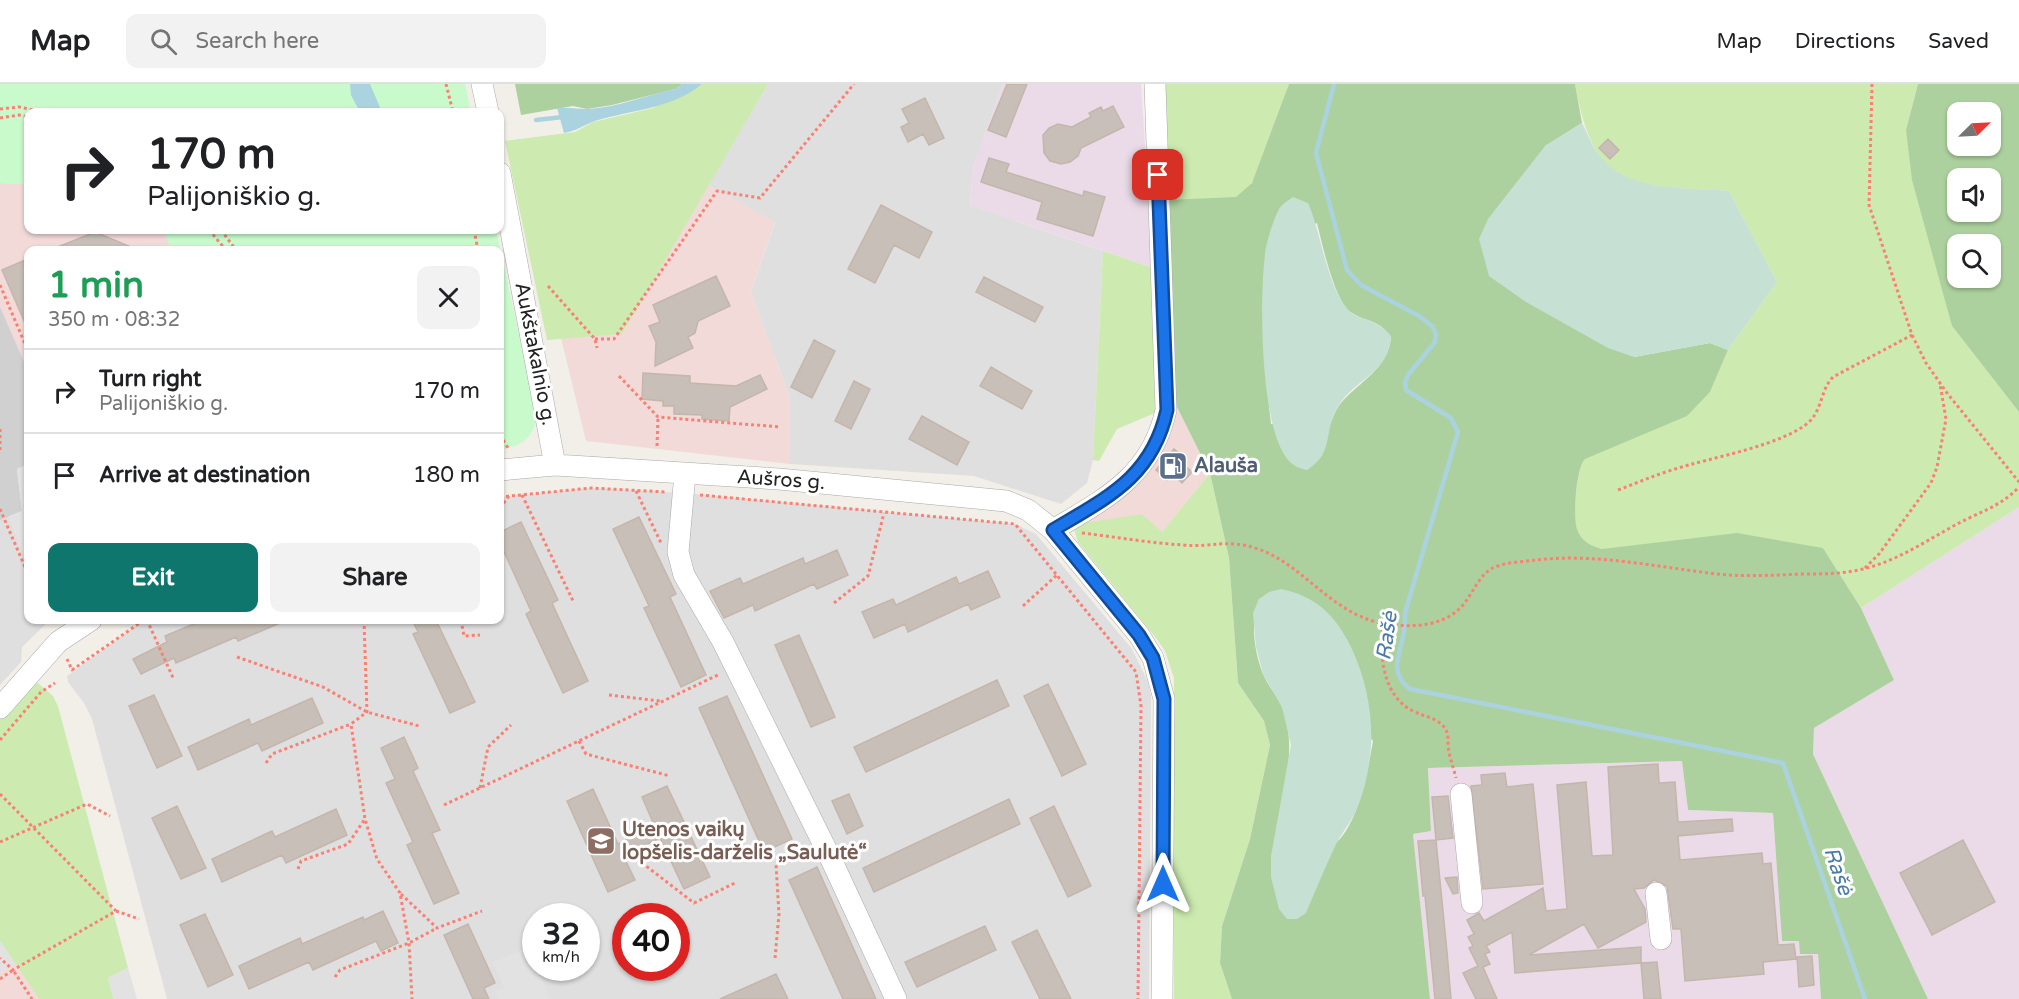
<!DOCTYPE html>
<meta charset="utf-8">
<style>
:root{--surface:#fff;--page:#f2f2f2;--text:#202124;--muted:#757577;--line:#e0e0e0;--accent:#0f766e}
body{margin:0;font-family:"Varela Round",sans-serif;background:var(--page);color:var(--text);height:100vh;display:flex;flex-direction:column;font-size:22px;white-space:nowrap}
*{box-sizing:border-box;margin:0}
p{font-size:20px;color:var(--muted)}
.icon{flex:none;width:33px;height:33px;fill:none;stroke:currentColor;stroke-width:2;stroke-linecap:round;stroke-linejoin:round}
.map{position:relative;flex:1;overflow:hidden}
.sheet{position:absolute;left:24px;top:162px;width:480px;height:378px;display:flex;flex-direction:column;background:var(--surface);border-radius:12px;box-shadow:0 2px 4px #0004}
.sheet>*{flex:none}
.hud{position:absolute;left:24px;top:24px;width:480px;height:126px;border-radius:12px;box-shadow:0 2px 4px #0004;background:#fff;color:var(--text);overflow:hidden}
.needle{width:39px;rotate:66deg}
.tools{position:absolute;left:1947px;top:18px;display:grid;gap:12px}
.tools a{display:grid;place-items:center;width:54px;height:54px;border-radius:12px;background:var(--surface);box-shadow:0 2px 4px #0004;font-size:30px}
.speed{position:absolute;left:522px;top:819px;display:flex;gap:12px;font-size:30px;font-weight:700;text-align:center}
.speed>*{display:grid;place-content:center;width:78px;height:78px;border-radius:50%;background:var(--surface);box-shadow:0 2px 4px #0004;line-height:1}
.speed small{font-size:15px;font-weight:400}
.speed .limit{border:9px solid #d22;background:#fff;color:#111}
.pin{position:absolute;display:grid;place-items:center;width:51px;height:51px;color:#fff;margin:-26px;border-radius:12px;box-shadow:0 3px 9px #0006}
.me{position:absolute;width:66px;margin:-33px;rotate:0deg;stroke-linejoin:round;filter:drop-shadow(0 0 4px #0008)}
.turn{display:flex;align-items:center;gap:21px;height:126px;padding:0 24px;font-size:27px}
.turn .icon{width:78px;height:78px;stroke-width:2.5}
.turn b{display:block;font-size:42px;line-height:51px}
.round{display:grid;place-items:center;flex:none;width:63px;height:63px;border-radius:12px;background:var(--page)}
.overview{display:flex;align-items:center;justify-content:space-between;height:102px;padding:0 24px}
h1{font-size:36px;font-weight:700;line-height:45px;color:#1e9e55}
.button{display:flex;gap:12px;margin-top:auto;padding:12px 24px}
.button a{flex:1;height:69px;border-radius:12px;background:var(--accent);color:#fff;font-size:24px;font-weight:700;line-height:69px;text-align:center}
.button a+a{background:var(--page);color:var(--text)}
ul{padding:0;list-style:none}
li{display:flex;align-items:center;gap:18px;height:84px;padding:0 24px;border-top:2px solid var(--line)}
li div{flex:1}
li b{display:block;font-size:22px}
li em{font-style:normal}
header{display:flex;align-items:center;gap:36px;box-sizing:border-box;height:84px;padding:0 30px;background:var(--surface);border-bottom:2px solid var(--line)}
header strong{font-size:28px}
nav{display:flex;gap:33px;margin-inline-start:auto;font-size:21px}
.search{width:420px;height:54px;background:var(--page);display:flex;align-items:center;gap:15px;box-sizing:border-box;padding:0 21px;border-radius:12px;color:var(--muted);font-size:22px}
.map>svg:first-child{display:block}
</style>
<header>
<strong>Map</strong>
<div class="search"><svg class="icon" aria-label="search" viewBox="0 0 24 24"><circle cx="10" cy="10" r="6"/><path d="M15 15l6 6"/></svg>Search here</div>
<nav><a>Map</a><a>Directions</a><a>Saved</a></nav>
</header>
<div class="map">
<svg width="2019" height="915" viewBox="0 0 2019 915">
<rect width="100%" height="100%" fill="#f2efe9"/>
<path fill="#e0dfdf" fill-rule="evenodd" d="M768,0H1003L973,84L970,121L1103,167L1093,376L1087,399L1061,420L974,392L790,380V314L751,208L775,139L708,101Z
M0,223L28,287V380L17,385L9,433L28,479V536H50L22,563L21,578L0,601Z
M591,404L685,409L1015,440L1036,450L1132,565L1148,598L1151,612L1149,915H167L92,635L84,619L68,598L67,592L144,536H500V413ZM536,832H586V884H536ZM626,832H676V884H626Z"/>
<path fill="#f2dad9" d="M0,99L28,100V146H163L172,166H28V287L0,223Z
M708,101L775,138L751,208L790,314V380L586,357L561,254L622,250Z
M1173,315L1210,389L1162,448L1077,440L1124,409Z
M0,857L15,879L39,915H0Z"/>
<path fill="#ebdbe8" d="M1003,0H1141L1153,184L970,121L973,84Z
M2019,423V915H1928L1813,670L1814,644L1894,596L1861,524Z
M1682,677L1688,726L1773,729L1782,856H1799L1818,869L1821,915H1430L1413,750L1431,747L1428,684Z"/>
<path fill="#d0d0d0" d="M0,223L28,287V380L17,385L22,427L0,436Z"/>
<path fill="#cdebb0" d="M702,0H768L622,250L547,256L505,57L575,48L593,38L653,24Z
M1161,0H1289C1280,27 1263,101 1237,113C1226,117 1180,115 1166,116Z
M1575,0H1918L1906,46L1952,242L2019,328V423L1861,524L1823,464L1602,465C1591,462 1581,457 1577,445C1573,433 1576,385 1585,375L1710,308L1728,266L1777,198L1729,107C1704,105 1657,105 1635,99C1593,86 1582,37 1575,0Z
M1103,167L1153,184L1155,329L1117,345L1099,377L1093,376Z
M1210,389L1229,474L1238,599L1264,637L1270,661L1250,755L1222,842L1220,879L1232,915H1174V594L1165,567L1156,554L1078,458L1074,445L1076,440L1142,430L1162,448Z
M38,599L53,612L58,622L128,884L108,894L114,915H39L0,857V632L30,602Z"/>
<path fill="#add19e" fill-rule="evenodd" d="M515,0H683L675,5L612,21L587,25L573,22L521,31Z
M1289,0H1575L1582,39L1545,62L1634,273L1710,259L1728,266L1710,308L1687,332L1585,375C1576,384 1573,432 1577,445C1581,457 1591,462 1602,465L1737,449L1823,464L1861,524L1894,596L1814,644L1813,670L1928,915H1821L1818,870H1800L1799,857H1782L1773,729L1688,726L1682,677L1428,684L1431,747L1413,750L1430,915H1232L1220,879L1222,842L1250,755L1270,661L1264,637L1238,599L1229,474L1210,389L1173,315L1175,273L1166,116L1236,113L1252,99ZM1317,139C1322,159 1335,220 1352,229C1369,239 1378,235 1391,253C1389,284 1360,297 1341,319C1335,326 1332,336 1329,344L1271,340C1264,280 1262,223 1266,163ZM1259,515L1373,657C1368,686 1359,737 1337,758C1327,768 1285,786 1271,793C1272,742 1298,684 1286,635C1283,618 1270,606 1263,590C1254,568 1250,537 1259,515Z
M1918,0H2019V328L1952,242L1912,96L1906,46ZM1958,28H1990V62H1958ZM1958,94H1990V128H1958ZM1958,160H1990V194H1958Z"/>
<path fill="#c6e0d4" d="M1582,39C1588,50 1592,63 1600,72C1629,109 1686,103 1729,107L1777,198L1728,266L1710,259L1634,273L1608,264L1526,218L1489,192L1479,155L1488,135L1545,62Z
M1293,113L1308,119C1322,151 1326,201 1349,227C1358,236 1376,234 1391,252C1389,289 1356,294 1339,321C1322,346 1336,368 1307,386C1303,385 1298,384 1294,381C1258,359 1259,203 1266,164C1268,152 1274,135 1279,125C1282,120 1289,116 1293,113Z
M1281,505C1316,512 1336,532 1351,563C1375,614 1378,670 1358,722C1353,735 1344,746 1337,758C1326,781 1316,805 1306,829L1297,835H1287L1279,825L1271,793V772L1291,661L1282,623L1263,590L1256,563L1253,529L1259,515L1269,508Z"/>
<path fill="#c8facc" d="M0,0H465L471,28H28V100L0,99Z
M163,146H496L537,333C533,355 521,362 500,366V166H172Z"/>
<path fill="#e2e2e2" d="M28,380V479L9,433L22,427L17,385Z
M0,857L15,879L0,889Z
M528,864L550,915H498L495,908L504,904L493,878Z
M128,884L137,915H114L108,894Z"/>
<path fill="#aad3df" d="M350,0H370L382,28H360L351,11Z
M683,0H702C672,25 630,26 595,37C584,41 576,47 564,49L557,24C568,23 578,25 589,25C618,23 647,11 675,5Z"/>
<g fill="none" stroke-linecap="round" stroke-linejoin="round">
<path stroke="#aad3df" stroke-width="4.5" d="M1334,0L1316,69L1347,186L1361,201L1419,232L1432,242L1436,250L1435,258L1408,291L1405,298L1406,306L1451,334L1458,348L1405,529C1405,537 1405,545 1403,553C1398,575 1390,590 1410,605L1783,679L1865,915
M536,36L563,33"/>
</g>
<path fill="#c7bfb8" stroke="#c4b6ab" stroke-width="1.5" d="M1007,0H1027L1006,53L988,46Z
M925,14L944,54L929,61L923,50L908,58L901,43L909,39L902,25Z
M1113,22L1124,43L1081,64L1078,72L1070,78L1061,80L1050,77L1044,69L1043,51L1049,44L1058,40L1072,43L1091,33L1089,29L1101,23L1103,27Z
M1608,55L1619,66L1610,75L1599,64Z
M989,74L1009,80L1006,88L1083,112L1084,107L1105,113L1093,152L1037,135L1042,118L981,98Z
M881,121L932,148L919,174L894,161L875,199L848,185Z
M95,148L138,166H50Z
M28,175V246L2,186Z
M716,192L730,222L698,237L695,249L688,253L693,264L655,282L656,258L649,242L660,238L653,221Z
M984,193L1043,223L1035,238L976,208Z
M814,256L835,267L812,314L791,303Z
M991,283L1032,307L1022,325L980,302Z
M643,289L690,292V299L736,302L760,291L767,305L730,323L729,337L702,335V331L674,330V322H663V317L642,315Z
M854,297L870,305L851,345L835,337Z
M922,332L969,358L957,381L909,355Z
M1174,365L1185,374L1181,378L1192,388L1182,399L1172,390L1167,396L1156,386Z
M639,433L676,510L670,513L706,591L681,603L644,524L649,522L613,445Z
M521,438L558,516L552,519L588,597L563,609L526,530L531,527L500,459V448Z
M837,466L848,491L817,505L814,500L755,527L753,521L724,534L710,507L740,494L743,500L803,474L805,480Z
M988,487L1000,513L971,526L968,520L908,548L905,540L874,554L862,528L893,515L896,521L956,493L959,500Z
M203,536H287L238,557L236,553L176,579L174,574L141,590L133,575L167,558L165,552Z
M412,536H436L475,618L450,629L413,550L418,548Z
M799,551L835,633L811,643L775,561Z
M997,596L1009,622L866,688L854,663Z
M1048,600L1086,680L1062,692L1024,612Z
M154,611L182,672L157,684L129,622Z
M727,612L792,755L764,768L699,624Z
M312,614L323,639L262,667L258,659L198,686L188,663L249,635L251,641Z
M404,653L418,684L413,687L440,746L432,749L459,809L434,820L407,761L413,758L386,699L395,695L381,664Z
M1658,680L1659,699L1675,698L1678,738L1732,735L1733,747L1678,752L1680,776L1762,769L1763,780L1771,779L1778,861L1794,860L1796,875L1763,878L1764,890L1685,897L1681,845H1673L1667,802L1654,796L1644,804L1634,805L1645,825L1646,838L1598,864L1584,840L1529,871L1641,863V879L1515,889L1512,848L1486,862L1490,868L1485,870L1490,880L1483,883L1497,915H1476L1463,889L1478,882L1469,864L1473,862L1468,853L1474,850L1467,836L1479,829L1484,837L1543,804L1546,827L1567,825L1557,701L1586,698L1592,772L1613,771L1608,683Z
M1505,689L1507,703L1533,700L1543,800L1483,805L1471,702L1482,701L1481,691Z
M667,702L710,793L684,805L660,754L623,771L635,796L608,808L567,717L593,705L618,760L655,743L642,713Z
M849,710L863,742L847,750L832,717Z
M1448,712L1453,754L1436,756L1432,713Z
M1009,715L1020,740L874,808L863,784Z
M177,722L206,784L181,795L152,734Z
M1054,722L1091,802L1068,813L1030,734Z
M336,725L347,751L286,779L282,771L222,798L212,775L272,747L275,753Z
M1436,756L1447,868L1451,915H1435L1425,812H1423L1418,757Z
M1963,756L1995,818L1932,851L1900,789Z
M817,783L876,915H843L789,796Z
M1457,793L1458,809L1453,810L1445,794Z
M383,827L398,859L381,867L376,857L313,886L309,878L249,905L239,882L300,854L302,860L363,833L364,836Z
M205,830L233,891L208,903L180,841Z
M468,840L495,899L484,904L489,915H473L444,851Z
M985,842L996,866L917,903L905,878Z
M1037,846L1071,915H1040L1012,858Z
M1812,872L1814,901L1799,903L1797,873Z
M1657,878L1661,915H1644L1641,879Z
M776,890L788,915H720Z"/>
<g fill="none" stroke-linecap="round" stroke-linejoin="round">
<g stroke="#a9a9a9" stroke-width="22">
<path id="minor" d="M482,0L488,28
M500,89L555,381
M500,386L555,381L779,395L1006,417L1028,426L1053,446L1139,551L1153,574L1164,615L1162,915
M685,390L678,468L684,491L723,558L830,773L896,915
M1053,446C1107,414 1152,391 1166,326L1155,0
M0,624L58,558L91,536
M1461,710L1472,819
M1656,809L1661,855"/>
</g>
<path stroke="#fa8072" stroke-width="3" stroke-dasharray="3 3" stroke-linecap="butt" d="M446,0L453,28
M1872,0L1869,121L1912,251L1926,279L1947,309L2019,398
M0,25L19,23L44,28
M0,34L19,31L28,33
M209,146L226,166
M221,146L236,166
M474,146L478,166
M0,201L28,267
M548,202L595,255L597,264
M595,255H614L717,107L760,114L854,0
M619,292L658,333L780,343
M0,345V368
M500,351L508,364
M657,362L658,333
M1618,406C1637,399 1655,391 1675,385C1709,374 1785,361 1810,337C1822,325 1821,305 1833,293L1912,251
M636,407L661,459
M522,411L574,519
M700,411L1015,440L1136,588L1141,622L1138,915
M500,413L591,404L666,408
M500,424L509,412
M0,425L28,490
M1082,449C1116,453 1150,459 1183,461C1213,464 1225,454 1258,465C1305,481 1334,534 1388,540C1414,544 1445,542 1463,521C1473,509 1478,493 1491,485C1503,478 1522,478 1535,476C1596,469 1657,483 1717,490C1746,493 1774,491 1803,490C1824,490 1843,490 1863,485C1896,477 1921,460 1950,444C1975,429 1998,425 2019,403
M1865,484L1879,470L1931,399L1937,383L1946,335L1940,300
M834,519L868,492L884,429
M1023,522L1057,491
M147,536L174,596
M364,536L367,628L351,640L365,735L377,775L400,809L409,859L412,915
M461,536L464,552L480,551
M1383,539C1379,569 1382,612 1413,627C1425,633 1436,633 1445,644C1448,649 1448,652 1448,658C1448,670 1453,682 1456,694
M237,573L323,603L367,628L419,642
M67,575L72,586L144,536
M609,611L660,617
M0,656L41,608L55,599
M579,657L586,670L670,692
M266,679L272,670L351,640
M480,704L488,663L511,641
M0,710L116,827L13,886L0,874
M444,721L720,590
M0,758L87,720L110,732
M637,775L694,819L735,799
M298,785L301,777L348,760L365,735
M401,810L437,844L482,827
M116,827L139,835
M775,874L779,830L776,780
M335,893L340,886L409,859L437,844
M0,895L13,886L32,915"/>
<use href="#minor" stroke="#fff" stroke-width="21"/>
</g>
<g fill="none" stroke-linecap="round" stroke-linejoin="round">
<g stroke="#114b97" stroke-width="15">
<path id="route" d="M1158,91L1167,326C1152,393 1108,413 1053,446L1139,551L1153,574L1164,615L1163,800"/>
</g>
<use href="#route" stroke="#1a73e8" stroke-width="10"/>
</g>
<defs>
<g id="fuel-square" transform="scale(1.5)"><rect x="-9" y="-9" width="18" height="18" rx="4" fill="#5c6f8a" stroke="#fff"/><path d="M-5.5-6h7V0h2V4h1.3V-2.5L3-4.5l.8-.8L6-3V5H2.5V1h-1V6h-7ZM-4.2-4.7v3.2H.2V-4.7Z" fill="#fff"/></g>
<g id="school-square" transform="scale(1.5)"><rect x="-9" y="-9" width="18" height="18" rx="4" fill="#8d6e63" stroke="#fff"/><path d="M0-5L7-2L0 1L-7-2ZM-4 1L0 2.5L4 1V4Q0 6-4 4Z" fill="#fff"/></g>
</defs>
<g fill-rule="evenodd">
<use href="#fuel-square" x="1173" y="382"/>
<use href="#school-square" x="601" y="757"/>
</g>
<g text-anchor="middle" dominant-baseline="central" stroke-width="6" stroke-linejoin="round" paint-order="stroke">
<g font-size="20" fill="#222" stroke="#fff">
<text transform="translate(535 270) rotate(79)">Aukštakalnio g.</text>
<text transform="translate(781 396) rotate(4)">Aušros g.</text>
</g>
<g font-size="20" font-weight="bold" fill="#4e5e75" stroke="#fff" text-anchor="start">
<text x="1194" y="382">Alauša</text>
</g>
<g font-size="20" font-weight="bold" fill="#785e54" stroke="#fff" text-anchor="start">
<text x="622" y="746">Utenos vaikų<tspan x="622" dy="23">lopšelis-darželis „Saulutė“</tspan></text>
</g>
<g font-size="21" font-style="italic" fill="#4a7aab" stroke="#fff">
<text transform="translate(1387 552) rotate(-82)">Rašė</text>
<text transform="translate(1838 787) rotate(71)">Rašė</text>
</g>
</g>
</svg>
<div class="tools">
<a><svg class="needle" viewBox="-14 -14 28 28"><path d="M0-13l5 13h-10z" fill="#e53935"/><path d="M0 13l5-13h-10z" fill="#757577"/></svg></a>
<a><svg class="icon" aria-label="sound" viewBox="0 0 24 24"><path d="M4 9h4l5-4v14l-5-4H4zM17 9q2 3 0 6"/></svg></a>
<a><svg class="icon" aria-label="search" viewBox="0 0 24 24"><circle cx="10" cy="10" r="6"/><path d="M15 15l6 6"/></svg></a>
</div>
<div class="speed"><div>32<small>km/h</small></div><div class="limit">40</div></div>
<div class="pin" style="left:1158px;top:91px;background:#d93025"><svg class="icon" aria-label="arrive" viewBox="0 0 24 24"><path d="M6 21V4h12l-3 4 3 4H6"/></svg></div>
<svg class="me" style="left:1163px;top:800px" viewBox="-20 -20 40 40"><path d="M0-17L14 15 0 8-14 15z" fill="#1a73e8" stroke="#fff" stroke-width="4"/></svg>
<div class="hud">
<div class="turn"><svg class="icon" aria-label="right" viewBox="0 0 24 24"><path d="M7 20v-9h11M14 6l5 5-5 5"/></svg><div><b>170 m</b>Palijoniškio g.</div></div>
</div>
<section class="sheet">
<div class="overview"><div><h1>1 min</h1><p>350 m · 08:32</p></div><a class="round"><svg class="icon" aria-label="close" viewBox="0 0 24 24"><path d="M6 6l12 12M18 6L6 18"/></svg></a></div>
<ul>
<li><svg class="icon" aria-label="right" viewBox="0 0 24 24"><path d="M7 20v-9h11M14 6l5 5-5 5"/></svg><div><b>Turn right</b><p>Palijoniškio g.</p></div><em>170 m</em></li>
<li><svg class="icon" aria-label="arrive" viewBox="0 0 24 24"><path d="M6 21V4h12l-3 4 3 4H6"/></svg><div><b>Arrive at destination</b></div><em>180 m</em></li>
</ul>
<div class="button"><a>Exit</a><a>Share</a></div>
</section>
</div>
